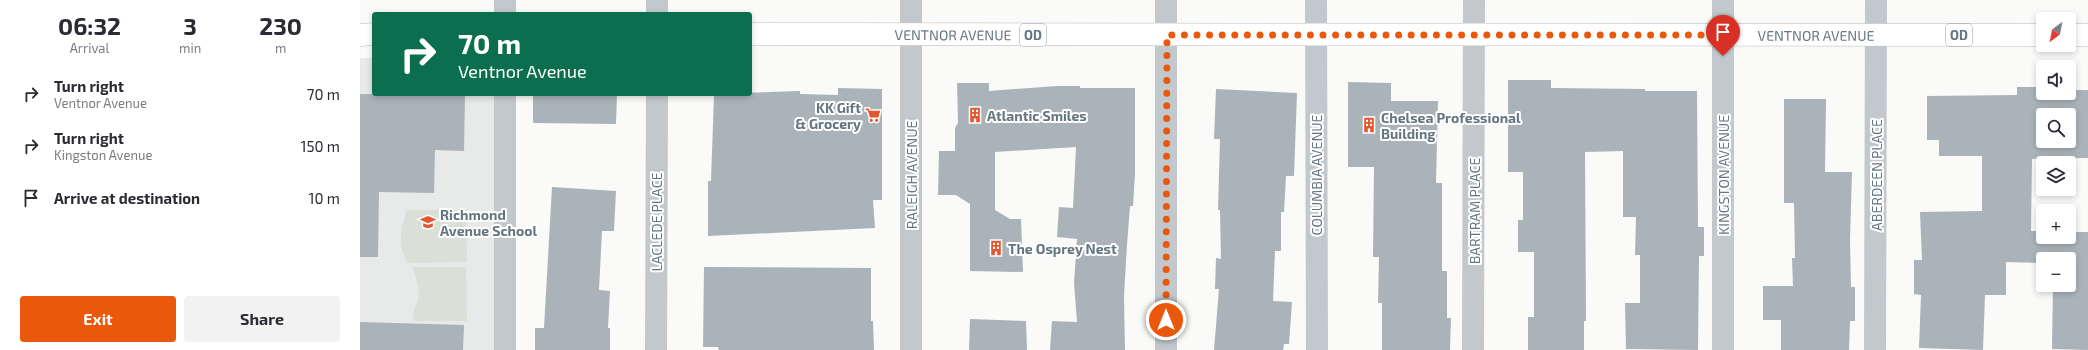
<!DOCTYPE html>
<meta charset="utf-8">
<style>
:root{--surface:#fff;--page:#f2f2f3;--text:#2b2b33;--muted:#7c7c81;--accent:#ea580c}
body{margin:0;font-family:"Exo 2",sans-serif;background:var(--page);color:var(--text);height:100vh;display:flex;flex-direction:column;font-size:15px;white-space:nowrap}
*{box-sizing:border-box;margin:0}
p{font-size:13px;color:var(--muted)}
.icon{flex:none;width:22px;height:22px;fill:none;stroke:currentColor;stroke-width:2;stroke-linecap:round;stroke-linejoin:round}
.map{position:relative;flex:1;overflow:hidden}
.details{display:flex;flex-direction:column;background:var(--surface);width:360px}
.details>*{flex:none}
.hud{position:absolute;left:12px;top:12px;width:380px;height:84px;border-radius:4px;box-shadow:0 2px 6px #0003;background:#0b6e4f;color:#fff;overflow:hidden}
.needle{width:26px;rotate:212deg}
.tools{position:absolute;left:1676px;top:12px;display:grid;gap:8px}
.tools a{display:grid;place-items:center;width:40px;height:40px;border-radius:4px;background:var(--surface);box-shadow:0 2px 6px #0003;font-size:20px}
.pin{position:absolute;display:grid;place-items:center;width:34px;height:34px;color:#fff;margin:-41px -17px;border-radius:50% 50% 50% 0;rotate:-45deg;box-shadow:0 0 4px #0007}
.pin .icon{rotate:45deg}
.me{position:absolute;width:44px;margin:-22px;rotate:0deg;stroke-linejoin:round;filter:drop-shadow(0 0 3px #0008)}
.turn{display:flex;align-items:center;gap:14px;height:84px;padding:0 20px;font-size:18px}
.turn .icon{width:52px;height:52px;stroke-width:2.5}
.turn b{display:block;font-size:28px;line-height:34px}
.eta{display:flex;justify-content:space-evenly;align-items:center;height:68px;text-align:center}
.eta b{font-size:24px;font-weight:700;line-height:28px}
.primary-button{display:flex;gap:8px;margin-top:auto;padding:8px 20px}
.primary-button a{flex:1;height:46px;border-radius:4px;background:var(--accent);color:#fff;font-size:16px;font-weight:700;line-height:46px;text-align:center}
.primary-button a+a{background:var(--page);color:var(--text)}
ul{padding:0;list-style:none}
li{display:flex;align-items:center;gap:12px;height:52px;padding:0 20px}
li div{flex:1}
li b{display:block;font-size:15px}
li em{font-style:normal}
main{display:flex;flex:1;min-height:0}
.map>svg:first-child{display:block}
</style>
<main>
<section class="details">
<div class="eta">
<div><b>06:32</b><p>Arrival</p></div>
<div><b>3</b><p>min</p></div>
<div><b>230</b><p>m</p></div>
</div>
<ul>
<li><svg class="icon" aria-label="right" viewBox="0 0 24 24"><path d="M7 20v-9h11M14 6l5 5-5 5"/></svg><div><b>Turn right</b><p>Ventnor Avenue</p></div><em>70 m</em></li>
<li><svg class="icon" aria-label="right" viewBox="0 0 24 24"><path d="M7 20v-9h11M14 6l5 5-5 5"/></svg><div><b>Turn right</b><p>Kingston Avenue</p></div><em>150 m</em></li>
<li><svg class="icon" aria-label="arrive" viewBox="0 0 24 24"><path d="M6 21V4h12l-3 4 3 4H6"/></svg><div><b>Arrive at destination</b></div><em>10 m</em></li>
</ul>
<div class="primary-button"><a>Exit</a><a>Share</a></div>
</section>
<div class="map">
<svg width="1728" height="350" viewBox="0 0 1728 350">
<rect width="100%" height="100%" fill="#fafaf8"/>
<path fill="#e8e9e9" d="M0,58H14V94H134L136,350H0Z"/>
<path fill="#dadfd7" d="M47,210H106L107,262L47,263C38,245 40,229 47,210Z
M52,267H106L107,321H55C50,313 56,307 58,299C60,288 56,277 52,267Z"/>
<path fill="#aab3b9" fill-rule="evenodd" d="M1148,80H1191V88L1285,89V91H1337L1338,227H1344V256H1339L1338,350L1266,349L1265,303H1280V255H1275L1276,217H1263V151L1225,152L1226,321H1224V350H1168V317H1174V252H1158V220H1163V172H1148Z
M988,82L1031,83V101H1078L1076,183H1082V271H1087V318H1091L1090,350H1022V303H1018L1019,257H1013L1014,167H988Z
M597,83H629V91L697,86H720V88H775V174L773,206H770L767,245L764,296L765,350H690L692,321L717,322L714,283L717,239L697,237L699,207L713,208L716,147L635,152V210L650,219H661L663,272L610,271V204L596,195H578L579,151H595V128L598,123Z
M1657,87H1683V93H1709V90H1728V158L1672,159L1671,231H1683V237H1709V232H1728V350L1692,349L1693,285H1709V259H1683V263L1646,262V295H1625L1623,350L1559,348L1561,295L1554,294V260H1562L1560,212L1622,211V156H1579V140H1567V96L1657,95ZM1683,115H1709V141H1683Z
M478,88L522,89V200H513L515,228L348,236V181H351L354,94L440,91V94L478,95Z
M856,89L937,93L934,176H926L924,212H921V251H915L913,301L932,302L929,344H924L923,350H854L859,289H855L856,258L861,259L860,210H858L860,139H854Z
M0,94H105L104,151L75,150L74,193L19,192L18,257H0Z
M173,94H257L256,124L173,123Z
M1424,99H1466L1465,172H1492L1490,240L1491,287H1495V321H1490L1489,350H1421V320H1403V286H1433L1432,258H1435L1434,203H1424Z
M192,187L256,191L254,231H242L239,290L250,291L248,328H250V350H175V328H184Z
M344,267L511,268V321H513L514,350H359L358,347H343Z
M610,319L666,321L667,350H609Z
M0,322L104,325L103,350H0Z"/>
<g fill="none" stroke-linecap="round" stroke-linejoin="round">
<g stroke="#b5babe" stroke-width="23">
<g id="major">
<path id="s1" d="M390,34L1683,35"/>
<path d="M0,35L14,34"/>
<path d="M1709,35H1728"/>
</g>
</g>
<path stroke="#c3c8cc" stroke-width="22" d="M297,0V14
M956,0L957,350
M145,14V0
M145,94V350
M296,350L297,94
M551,350V0
M806,350V0
M1113,350L1114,0
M1363,350V0
M1515,350L1516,0"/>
<use href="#major" stroke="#fff" stroke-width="22"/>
</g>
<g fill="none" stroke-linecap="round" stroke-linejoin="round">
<path stroke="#ea580c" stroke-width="7" stroke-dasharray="0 12.6" d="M806,320L807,35H1364L1363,56"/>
</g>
<defs>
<g id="supermarket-bare" transform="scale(1.2)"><path d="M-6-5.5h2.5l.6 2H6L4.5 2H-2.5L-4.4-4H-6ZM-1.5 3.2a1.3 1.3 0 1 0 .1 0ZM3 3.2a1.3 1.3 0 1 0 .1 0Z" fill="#e4572e" stroke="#fff" stroke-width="2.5" paint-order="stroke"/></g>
<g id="building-bare" transform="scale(1.2)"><path d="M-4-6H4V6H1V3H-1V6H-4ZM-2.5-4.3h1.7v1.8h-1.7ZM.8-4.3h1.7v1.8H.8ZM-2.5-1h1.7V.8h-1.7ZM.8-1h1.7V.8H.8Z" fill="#e4572e" stroke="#fff" stroke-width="2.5" paint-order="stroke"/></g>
<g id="school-bare" transform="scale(1.2)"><path d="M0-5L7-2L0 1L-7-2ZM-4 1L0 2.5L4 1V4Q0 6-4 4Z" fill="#e4572e" stroke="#fff" stroke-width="2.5" paint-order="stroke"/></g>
</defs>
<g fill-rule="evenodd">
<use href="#supermarket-bare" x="513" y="115"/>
<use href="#building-bare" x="615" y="115"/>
<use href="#building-bare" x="1009" y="125"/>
<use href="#school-bare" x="68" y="222"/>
<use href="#building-bare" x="636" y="248"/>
</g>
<g text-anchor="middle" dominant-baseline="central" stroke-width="4" stroke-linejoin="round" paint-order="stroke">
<g fill="#fff" stroke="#939fa8" stroke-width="1">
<rect x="660" y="24" width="26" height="22" rx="3"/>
<rect x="1586" y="24" width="26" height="22" rx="3"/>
</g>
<g font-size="13" font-weight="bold" fill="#657683">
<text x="673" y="35">OD</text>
<text x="1599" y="35">OD</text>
</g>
<g font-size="14" fill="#657683" stroke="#fff">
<text stroke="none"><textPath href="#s1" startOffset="203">VENTNOR AVENUE</textPath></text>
<text stroke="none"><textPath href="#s1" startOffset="1066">VENTNOR AVENUE</textPath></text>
<text transform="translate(551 175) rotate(-90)">RALEIGH AVENUE</text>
<text transform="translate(956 175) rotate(-90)">COLUMBIA AVENUE</text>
<text transform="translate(1363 175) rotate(-90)">KINGSTON AVENUE</text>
<text transform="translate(1516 175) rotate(-90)">ABERDEEN PLACE</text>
<text transform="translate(1114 211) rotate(-90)">BARTRAM PLACE</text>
<text transform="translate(296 222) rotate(-90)">LACLEDE PLACE</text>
</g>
<g font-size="14" font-weight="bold" fill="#657683" stroke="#fff" text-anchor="start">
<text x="501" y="107" text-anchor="end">KK Gift<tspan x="501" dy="16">&amp; Grocery</tspan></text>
<text x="627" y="115">Atlantic Smiles</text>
<text x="1021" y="117">Chelsea Professional<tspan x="1021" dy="16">Building</tspan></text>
<text x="80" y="214">Richmond<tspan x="80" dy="16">Avenue School</tspan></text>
<text x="648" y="248">The Osprey Nest</text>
</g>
</g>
</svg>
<div class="tools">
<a><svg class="needle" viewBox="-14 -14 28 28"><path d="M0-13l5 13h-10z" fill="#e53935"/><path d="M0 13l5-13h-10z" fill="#7c7c81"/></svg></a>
<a><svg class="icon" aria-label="sound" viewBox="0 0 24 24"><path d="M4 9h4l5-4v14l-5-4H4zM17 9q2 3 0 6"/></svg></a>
<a><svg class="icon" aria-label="search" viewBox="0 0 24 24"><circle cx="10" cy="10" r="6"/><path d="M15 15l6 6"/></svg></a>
<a><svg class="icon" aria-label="layers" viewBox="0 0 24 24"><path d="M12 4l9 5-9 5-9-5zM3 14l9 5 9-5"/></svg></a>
<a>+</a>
<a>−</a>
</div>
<div class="pin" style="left:1363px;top:56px;background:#d93025"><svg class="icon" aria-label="arrive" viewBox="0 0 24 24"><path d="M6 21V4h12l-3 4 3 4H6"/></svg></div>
<svg class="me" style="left:806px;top:320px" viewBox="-20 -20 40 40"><circle r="17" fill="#ea580c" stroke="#fff" stroke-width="3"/><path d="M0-11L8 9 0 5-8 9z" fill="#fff"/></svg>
<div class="hud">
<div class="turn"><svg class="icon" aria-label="right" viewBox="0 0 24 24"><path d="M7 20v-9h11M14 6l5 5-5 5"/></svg><div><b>70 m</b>Ventnor Avenue</div></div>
</div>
</div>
</main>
